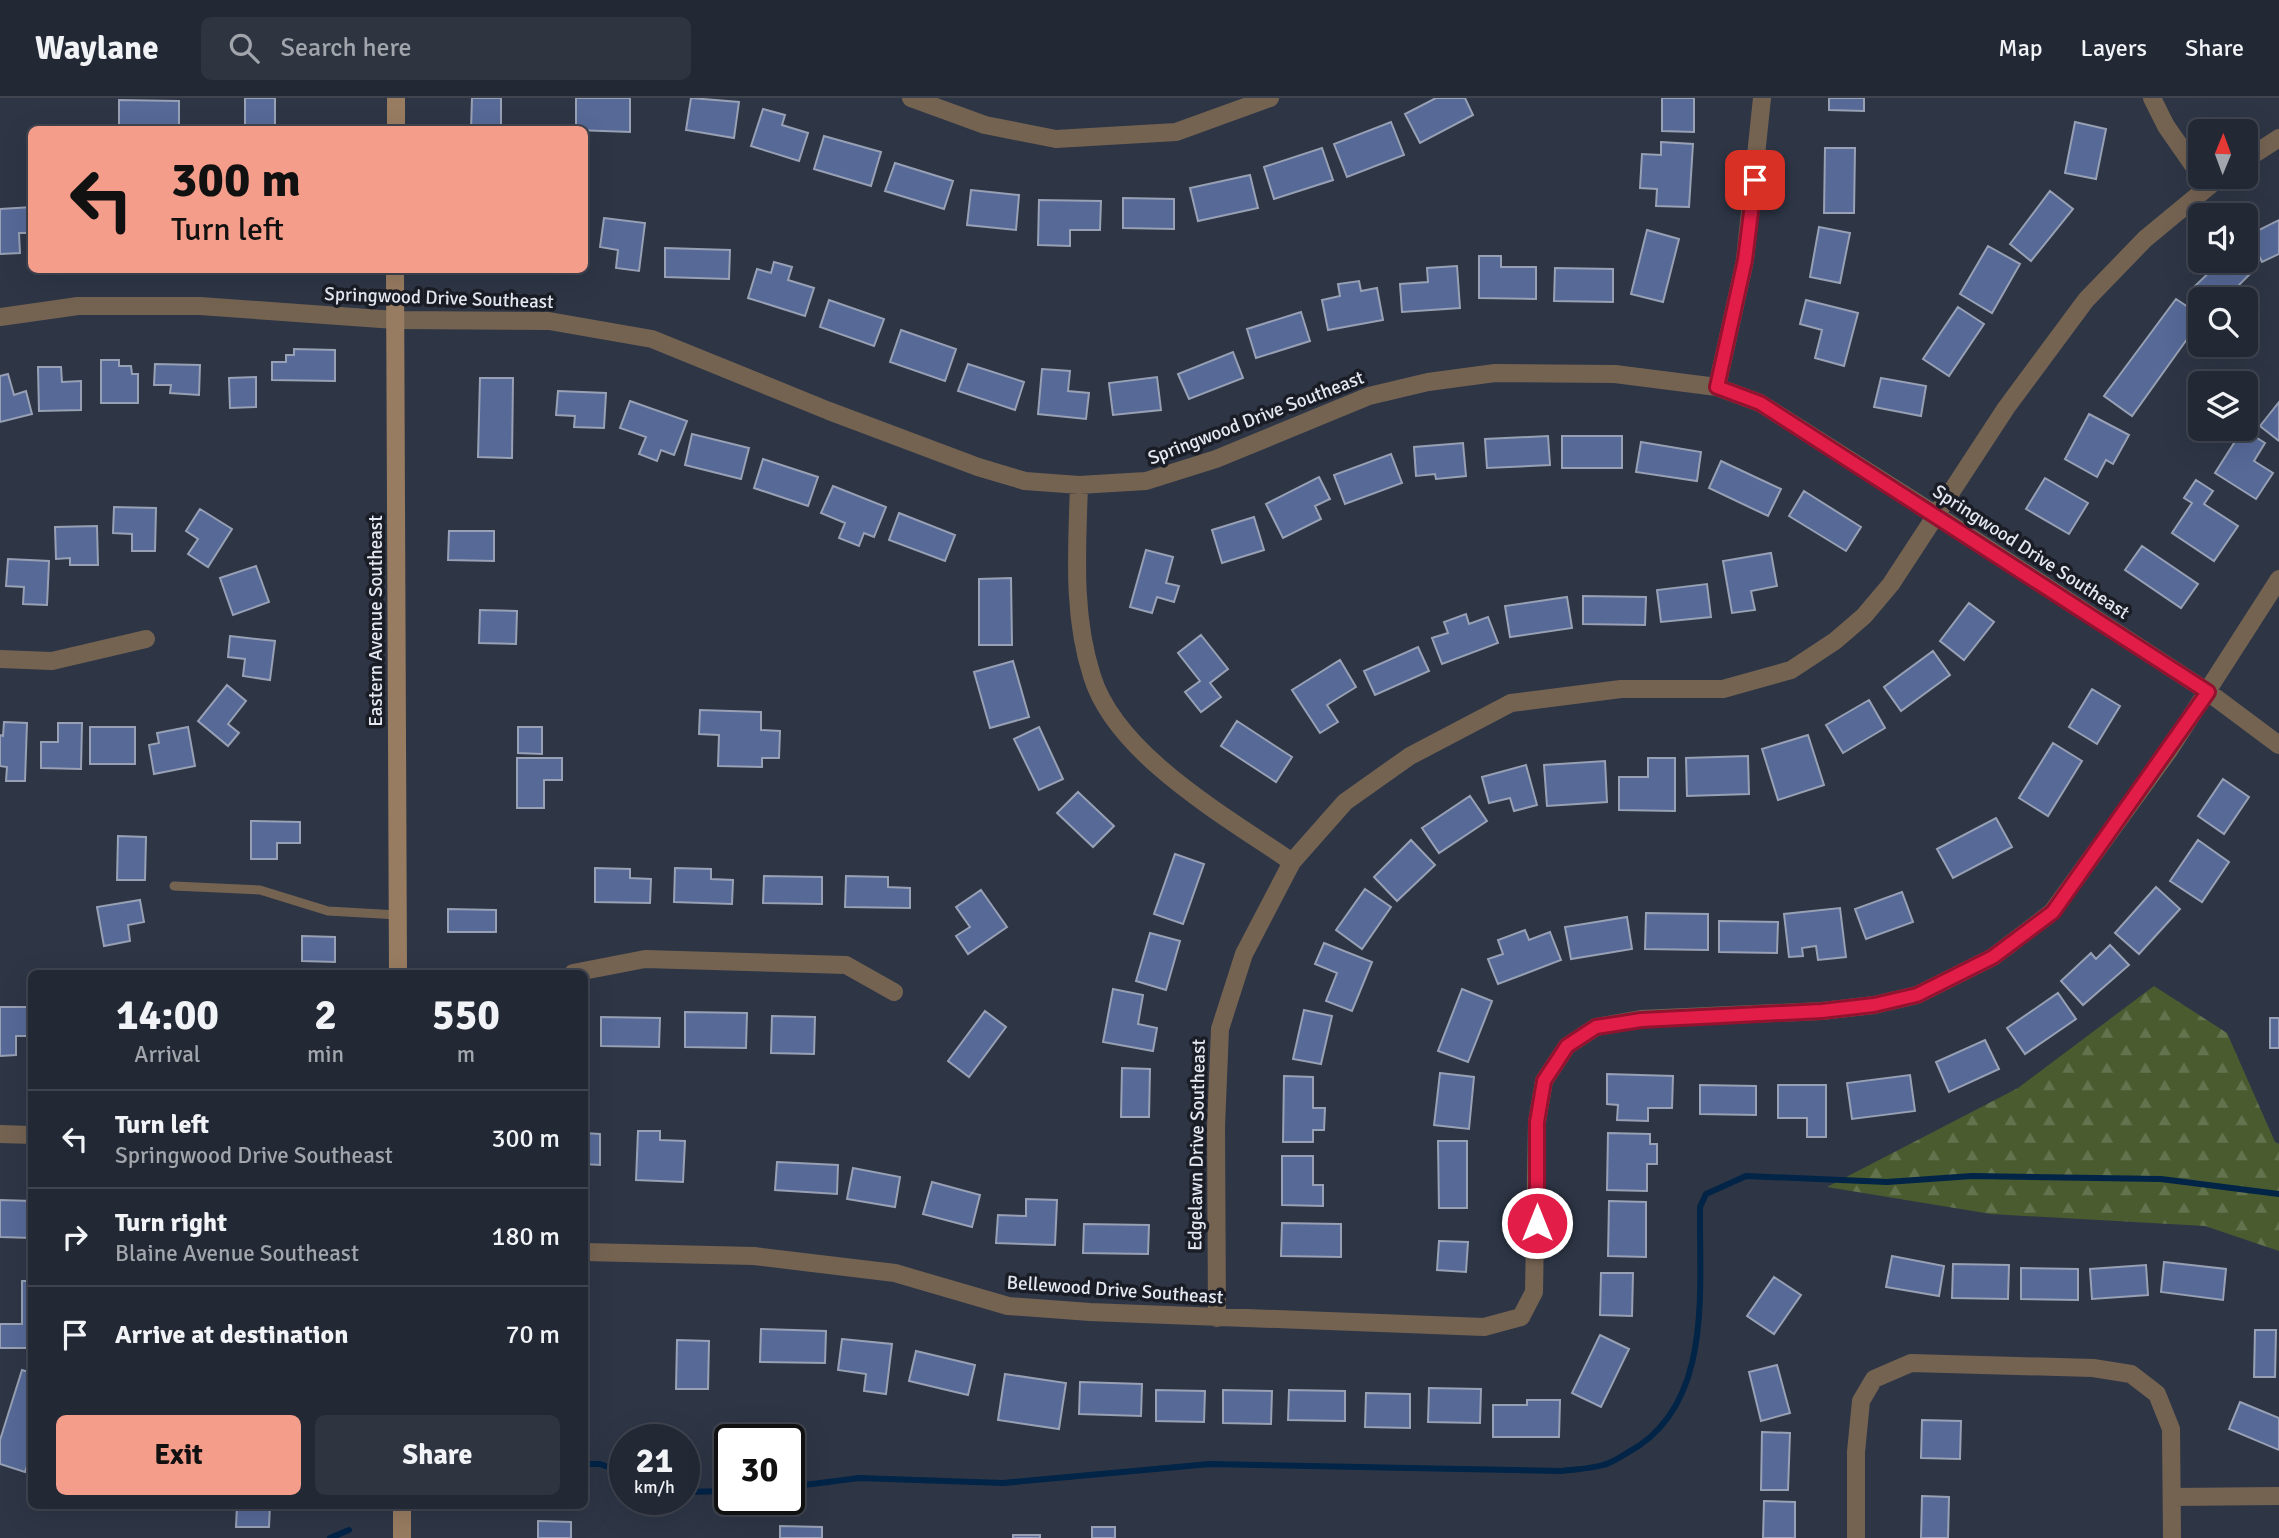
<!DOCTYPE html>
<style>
:root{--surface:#222834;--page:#2e3440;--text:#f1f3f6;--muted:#a2a6ac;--line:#3f444f;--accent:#f49d8b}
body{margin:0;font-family:Signika,sans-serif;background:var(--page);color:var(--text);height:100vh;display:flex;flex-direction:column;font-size:26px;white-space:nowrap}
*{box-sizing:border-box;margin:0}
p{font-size:23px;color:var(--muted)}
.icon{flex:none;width:38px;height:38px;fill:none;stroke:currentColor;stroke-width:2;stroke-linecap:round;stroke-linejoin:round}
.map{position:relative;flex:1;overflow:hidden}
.panel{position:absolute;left:28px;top:872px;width:560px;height:539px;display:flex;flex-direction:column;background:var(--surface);border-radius:10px;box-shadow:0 7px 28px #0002,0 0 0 2px var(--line)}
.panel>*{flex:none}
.hud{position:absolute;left:28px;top:28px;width:560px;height:147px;border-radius:10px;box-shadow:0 7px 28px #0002,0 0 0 2px var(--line);background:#f49d8b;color:#111;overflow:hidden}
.needle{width:46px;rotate:1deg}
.fabs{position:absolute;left:2188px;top:21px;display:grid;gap:14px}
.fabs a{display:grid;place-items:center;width:70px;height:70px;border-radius:10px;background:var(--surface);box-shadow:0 7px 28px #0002,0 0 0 2px var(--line);font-size:35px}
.speed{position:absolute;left:609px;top:1326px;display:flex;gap:14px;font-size:35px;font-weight:700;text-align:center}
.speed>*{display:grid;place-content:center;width:91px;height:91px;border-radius:50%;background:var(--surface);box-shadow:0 7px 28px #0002,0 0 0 2px var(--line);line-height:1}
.speed small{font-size:18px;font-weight:400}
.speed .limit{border:4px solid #111;border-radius:10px;background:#fff;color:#111}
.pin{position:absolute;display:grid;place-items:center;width:60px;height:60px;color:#fff;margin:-30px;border-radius:14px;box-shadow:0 4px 10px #0006}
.me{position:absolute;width:77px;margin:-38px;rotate:0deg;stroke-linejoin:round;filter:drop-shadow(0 0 5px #0008)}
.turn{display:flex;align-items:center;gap:24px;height:147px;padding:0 28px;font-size:32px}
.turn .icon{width:91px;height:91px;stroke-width:2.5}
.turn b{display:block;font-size:49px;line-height:60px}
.eta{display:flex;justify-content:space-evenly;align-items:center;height:119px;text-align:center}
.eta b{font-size:42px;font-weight:700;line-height:49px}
.button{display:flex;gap:14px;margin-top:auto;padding:14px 28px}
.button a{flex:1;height:80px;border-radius:10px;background:var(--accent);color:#111;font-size:28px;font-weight:700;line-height:80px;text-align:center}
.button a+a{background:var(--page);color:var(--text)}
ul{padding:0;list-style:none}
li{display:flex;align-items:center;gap:21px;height:98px;padding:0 28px;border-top:2px solid var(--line)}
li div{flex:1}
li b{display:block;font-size:26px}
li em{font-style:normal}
header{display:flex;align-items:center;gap:42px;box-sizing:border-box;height:98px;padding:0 35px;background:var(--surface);border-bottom:2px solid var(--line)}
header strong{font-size:33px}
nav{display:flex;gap:38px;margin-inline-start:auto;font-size:24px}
.search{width:490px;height:63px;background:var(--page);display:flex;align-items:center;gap:18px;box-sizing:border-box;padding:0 24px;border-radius:10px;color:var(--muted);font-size:26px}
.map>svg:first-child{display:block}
</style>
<header>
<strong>Waylane</strong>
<div class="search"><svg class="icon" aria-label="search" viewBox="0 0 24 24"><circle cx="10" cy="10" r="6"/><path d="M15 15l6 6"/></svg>Search here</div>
<nav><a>Map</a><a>Layers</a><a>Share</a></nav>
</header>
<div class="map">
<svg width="2279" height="1440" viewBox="0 0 2279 1440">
<defs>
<pattern id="forest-firs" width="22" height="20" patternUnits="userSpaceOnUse" patternTransform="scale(1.75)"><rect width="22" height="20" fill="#495b2f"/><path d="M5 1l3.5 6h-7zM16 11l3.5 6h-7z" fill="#63734e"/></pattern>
</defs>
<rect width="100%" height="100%" fill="#2e3646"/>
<path fill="url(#forest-firs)" d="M2154,888L2227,935L2275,1044L2279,1046V1153L2205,1128L1991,1116L1827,1089L2018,990Z"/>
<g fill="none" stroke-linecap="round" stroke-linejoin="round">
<path stroke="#012447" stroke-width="6" d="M584,1366H600L625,1375
M789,1389L859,1380L1003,1385L1210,1366L1561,1373C1575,1371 1590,1371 1603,1367C1612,1365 1620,1359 1627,1355C1714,1309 1699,1193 1700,1109L1706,1096L1746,1078L1887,1084L1972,1078L2161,1081L2279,1096
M684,1394L730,1393
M330,1440L349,1432"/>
</g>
<path fill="#566997" stroke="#97a0b4" stroke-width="2" d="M245,0H275V30H245Z
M472,0H501V32H471Z
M576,0H630V34L576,32Z
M691,0L739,4L734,40L686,32Z
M1436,0H1465L1473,17L1420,45L1405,16Z
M1662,0H1694V34L1662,33Z
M1829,0H1864V13L1829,12Z
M119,2L179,3V32H137V27H119Z
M763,11L785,17L782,27L808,35L799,63L751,48Z
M1391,24L1404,57L1347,79L1334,46Z
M2075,24L2106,31L2096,81L2065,75Z
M824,38L881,54L871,88L814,71Z
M1661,44L1693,46L1689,109L1656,108L1657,91L1640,90L1642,56L1661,57Z
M1322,50L1333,82L1274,101L1264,69Z
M1825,50H1855L1854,115H1824Z
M895,65L953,83L944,111L885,93Z
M1250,77L1258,110L1198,123L1190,90Z
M971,92L1019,97L1016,132L967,127Z
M2050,93L2073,111L2031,163L2010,146Z
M1123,100L1174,101V131L1123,130Z
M1039,102L1101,103L1100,132H1070V148L1038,147Z
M32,109V135H19L20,155L0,156V111Z
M604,120L645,125L639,173L616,170L618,152L600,149Z
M2279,122V156L2262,164L2249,137Z
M1819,129L1850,135L1840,185L1810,179Z
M1647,132L1679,141L1663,204L1631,196Z
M1988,148L2020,166L1992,215L1960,196Z
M665,150L730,152L729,181L665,179Z
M1479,158H1501V169H1536V201L1479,200Z
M2221,163H2237L2250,176L2225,201H2205L2193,190Z
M774,164L792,169L788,182L814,190L805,218L748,200L757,171L771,175Z
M1457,168L1460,210L1402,214L1400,186L1428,184L1427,170Z
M1555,170L1613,171V204L1554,203Z
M1359,183L1361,193L1377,190L1383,222L1328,232L1322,202L1340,198L1338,186Z
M2176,201L2200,217V223L2132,318L2104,298Z
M829,202L884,221L874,248L820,229Z
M1806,202L1858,215L1844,268L1815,260L1822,232L1800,226Z
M1958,209L1984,226L1949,278L1923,261Z
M1301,214L1310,243L1256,260L1247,231Z
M901,232L956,251L945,283L890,264Z
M294,251L335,252V283L272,282V264H286V257H294Z
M1233,254L1243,280L1189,301L1178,276Z
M101,262H119V268H131L132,276H138V305H101Z
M155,266L200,267L199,297L170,295L171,287H154Z
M968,266L1024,284L1015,312L958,293Z
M38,269H61L62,284L81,283V312L39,313Z
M1042,271L1070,273L1068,293L1089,295L1086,321L1038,316Z
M8,276L14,297L26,293L32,316L0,324V278Z
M256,279V309L230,310L229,280Z
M1157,279L1161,312L1113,317L1109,285Z
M480,280H513L512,360L478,359Z
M1881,280L1926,288L1921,318L1874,309Z
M558,293L606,295L604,330L574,329L575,318L556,317Z
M630,303L687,323L674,357L661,352L657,363L639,356L646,339L620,330Z
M2279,304V343L2260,328Z
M2089,316L2129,337L2113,366L2106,362L2097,379L2065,361Z
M2243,331L2265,345L2254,363L2273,375L2256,401L2215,375Z
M692,336L749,350L741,381L685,367Z
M1548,338L1550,367L1487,370L1485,341Z
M1562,338H1622V370H1562Z
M1641,344L1701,354L1697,383L1636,374Z
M1463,345L1466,378L1436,381L1435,376L1416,378L1414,349Z
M1391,356L1402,385L1345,406L1334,377Z
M763,361L818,379L808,408L754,390Z
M1721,363L1781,391L1768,418L1709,390Z
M1319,379L1330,401L1315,408L1321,421L1283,440L1266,406Z
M2045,380L2088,405L2069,436L2026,411Z
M2196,382L2213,393L2204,406L2238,428L2214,463L2172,435L2192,405L2184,400Z
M833,388L886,409L874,439L864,435L859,448L839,440L845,425L821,415Z
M1804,393L1861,429L1846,453L1789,418Z
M114,409L156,410L155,453H132V436L113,435Z
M200,411L232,431L208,469L188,456L198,441L186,433Z
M899,415L955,437L945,463L889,442Z
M1254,419L1264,452L1222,465L1212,432Z
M97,428L98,467H70V460L56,461L55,429Z
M449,433H494V463L448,462Z
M2142,448L2198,486L2181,510L2125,472Z
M1146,452L1173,459L1166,485L1179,488L1174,504L1157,499L1152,515L1130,509Z
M1771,455L1777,488L1751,493L1755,512L1732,515L1723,463Z
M8,461L49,463L47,507L23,506L24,489L6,488Z
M256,468L269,504L233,517L220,480Z
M1011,480L1012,547H979V481Z
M1707,486L1711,519L1661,524L1657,492Z
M1583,498L1646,499L1645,527L1583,526Z
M1567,499L1572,530L1510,539L1505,508Z
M1969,505L1994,524L1964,562L1940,543Z
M480,512L517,513L516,546L479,545Z
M1466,516L1469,526L1488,519L1498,545L1442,566L1432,540L1448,535L1444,524Z
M1201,537L1228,571L1210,585L1221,599L1201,614L1185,594L1200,583L1178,555Z
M230,538L275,543L270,582L243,578L245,561L228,559Z
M1418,549L1429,573L1375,597L1364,573Z
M1933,553L1950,577L1901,613L1884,589Z
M1340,562L1356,589L1327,607L1338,624L1320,635L1292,592Z
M1013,563L1029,619L990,630L974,574Z
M227,587L246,603L228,626L239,635L228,648L198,623Z
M2092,591L2120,608L2097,646L2069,629Z
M1869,602L1885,630L1843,655L1826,627Z
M700,612L761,614V632L780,633L779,660H762V669L718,668L719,637L699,636Z
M1237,623L1292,659L1276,684L1221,648Z
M4,624L27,625L25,683H6L7,669L0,668V637L3,638Z
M58,625H82L81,671L41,670V644H58Z
M90,629H135V666H90Z
M188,629L195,668L154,676L149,647L159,645L157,635Z
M518,629H542V656L518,655Z
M1039,629L1063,681L1039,692L1014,641Z
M1808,637L1824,687L1778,702L1762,651Z
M2053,645L2082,663L2048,718L2019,700Z
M1748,658L1749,696L1687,698L1686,660Z
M517,660H562V682H544V710H517Z
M1648,660H1675V713L1619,712V679H1648Z
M1605,663L1607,704L1547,708L1544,667Z
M1526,667L1537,707L1514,713L1510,700L1489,705L1482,679Z
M2223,681L2249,699L2224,736L2198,718Z
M1078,694L1114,728L1093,749L1057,715Z
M1470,698L1487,723L1439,755L1422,730Z
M1996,720L2012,749L1953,780L1937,751Z
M251,723L300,724V745H277V761H251Z
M118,738L146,739L145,782H117Z
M1411,742L1435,767L1397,803L1374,779Z
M2198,742L2229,764L2202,804L2170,783Z
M1175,756L1204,766L1183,826L1154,816Z
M595,770L630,771V780L651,781L650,805L595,804Z
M675,770L711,771V781L733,782L732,806L674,804Z
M764,778L822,779V806L763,805Z
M846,778L888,779V789L910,790V810L845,809Z
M2156,789L2180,811L2139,856L2115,835Z
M1365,791L1391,809L1362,851L1336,832Z
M981,792L1007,829L968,856L956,838L970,829L956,809Z
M1902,794L1913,824L1866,841L1855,811Z
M140,802L144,824L128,827L130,843L104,848L97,809Z
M1840,810L1846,859L1818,862L1816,848L1802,850L1803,858L1789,859L1784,816Z
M448,811L496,812V834H448Z
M1646,815L1708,816V852L1645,851Z
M1627,819L1632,851L1571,861L1565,829Z
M1719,823L1778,824L1777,855L1719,854Z
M1525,832L1529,842L1550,834L1561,862L1498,886L1488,861L1503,856L1498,842Z
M1150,835L1180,843L1166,892L1136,883Z
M302,838L335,839V864L302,863Z
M1324,845L1372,864L1352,913L1326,903L1337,875L1315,866Z
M2110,847L2129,867L2083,907L2061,883L2091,855L2096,861Z
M1113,891L1143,897L1138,926L1157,930L1153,953L1103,944Z
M1462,891L1492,903L1468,964L1438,953Z
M2058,895L2076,921L2025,956L2007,930Z
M0,909H32V938H16V957L0,958Z
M1304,912L1332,918L1321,966L1293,961Z
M985,913L1006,929L969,979L948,963Z
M685,914L747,915L746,950L685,949Z
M772,918L815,919L814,956L771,955Z
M601,919L660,920L659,949L601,948Z
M2270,920H2279V950H2270Z
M1985,942L1999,971L1949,994L1936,964Z
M1122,970L1150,971L1149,1019H1121Z
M1440,975L1474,979L1469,1031L1434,1027Z
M1607,976L1673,978L1672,1010H1648V1023L1617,1022L1618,1007L1607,1006Z
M1910,977L1915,1013L1852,1021L1847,985Z
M1284,978L1313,979V1010H1325L1324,1032H1313V1044H1283Z
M1700,987L1756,988V1017L1700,1016Z
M1778,987H1826V1039H1807V1020H1778Z
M638,1033H660V1042L685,1043L683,1084L636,1082Z
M584,1035L600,1036V1067L584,1066Z
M1608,1035L1650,1036V1046H1657V1066H1647V1093L1607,1092Z
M1438,1043H1467V1110H1439Z
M1282,1058H1313V1087H1323V1108L1282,1107Z
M777,1064L838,1067L837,1096L775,1092Z
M853,1070L900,1079L895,1109L847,1101Z
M932,1084L980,1097L972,1129L923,1116Z
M1026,1101L1057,1102L1055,1147L996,1145L998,1117L1026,1118Z
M0,1102L32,1103V1140L0,1139Z
M1609,1103L1646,1104V1159L1608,1158Z
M1282,1125L1341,1126V1159L1281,1158Z
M1084,1126L1149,1127L1148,1156L1083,1155Z
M1439,1143L1468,1144L1466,1174L1437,1172Z
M1892,1158L1944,1168L1939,1198L1886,1189Z
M2164,1164L2226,1171L2223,1202L2161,1194Z
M1953,1166L2009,1167L2008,1201L1952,1200Z
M2146,1167L2148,1197L2092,1201L2090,1171Z
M2021,1170L2078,1171V1202L2021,1201Z
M1601,1175H1633L1632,1218L1600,1217Z
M1774,1179L1801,1197L1774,1236L1747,1218Z
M22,1183H32V1250H0V1226H22Z
M761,1231L826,1233L825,1265L760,1264Z
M2255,1232H2276L2275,1279H2254Z
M1600,1237L1629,1251L1601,1309L1572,1295Z
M842,1241L892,1246L886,1296L864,1293L866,1276L838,1272Z
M677,1242L709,1243L708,1291H676Z
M916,1253L975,1267L968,1297L909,1283Z
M1777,1267L1790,1315L1761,1323L1749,1274Z
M22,1272L32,1275V1353L25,1374L0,1366V1342Z
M1005,1276L1066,1285L1059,1331L998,1322Z
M1080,1284L1142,1286L1141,1318L1079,1316Z
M1429,1290L1481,1291L1480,1325L1428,1324Z
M1156,1292L1205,1293L1204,1324L1156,1323Z
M1223,1292L1272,1293L1271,1326L1223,1325Z
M1289,1292L1345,1293V1323L1288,1322Z
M1366,1295L1410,1296V1330L1365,1329Z
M1527,1302H1560L1559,1339H1493V1307H1527Z
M2240,1304L2279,1320V1352L2229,1331Z
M1922,1322L1961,1323L1960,1361L1921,1360Z
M1762,1334L1790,1335L1788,1392H1761Z
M1922,1398L1949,1399L1948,1440H1921Z
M1764,1403L1795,1404V1440H1763Z
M237,1407H270L269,1429H236Z
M538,1423L571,1424V1440H538Z
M780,1428L822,1429V1440H780Z
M1092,1429H1115V1440H1092Z
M1013,1437H1040V1440H1013Z"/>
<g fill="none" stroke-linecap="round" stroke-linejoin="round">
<path stroke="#756352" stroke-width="9" d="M174,788L260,792L328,813L398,817"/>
<path stroke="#756352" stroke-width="18" d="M911,0L985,27L1056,41L1176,34L1270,0
M2152,0L2166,28L2200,77
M2245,62L2279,40
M0,219L78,208H200L395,222L549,223L652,241L829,313L978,369L1025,383L1079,387L1146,383L1216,361L1369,298L1428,284L1495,275L1615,276L1717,289L1760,305L1938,418L2208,594L2279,647
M1717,289L1745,162L1762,0
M1079,387C1077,451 1072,516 1092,578C1116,657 1227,719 1292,764
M0,561L52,563L146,541
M573,875L645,861L846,867L894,894
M0,1036L32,1037
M584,1154L754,1158L895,1175L1008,1208L1090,1214L1484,1229L1521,1219L1534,1194L1537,1024L1544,983L1567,948L1596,929L1641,921L1822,913L1874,907L1917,897L1993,859L2052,814L2170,651L2279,481
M1217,1220L1216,1029L1220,931L1244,856L1292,764L1345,704L1410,658L1511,605L1621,591H1723L1791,572L1835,543L1864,518L1891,486L2006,310L2086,202L2145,141L2220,79
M2172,1399L2279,1398
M1856,1440V1354L1861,1303L1874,1281L1911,1265L2093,1270L2131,1276L2157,1296L2171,1331L2172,1440"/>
<path stroke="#987c61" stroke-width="18" d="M396,32V0
M395,172L398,875
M402,1407V1440"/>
</g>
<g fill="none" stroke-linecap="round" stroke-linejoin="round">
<g stroke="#92132f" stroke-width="18">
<path id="route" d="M1537,1125V1024L1544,983L1567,948L1596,929L1641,922L1822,913L1874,907L1917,897L1993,859L2053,814L2208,594L1760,305L1717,289L1745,162L1755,82"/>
</g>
<use href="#route" stroke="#e11d48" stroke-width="12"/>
</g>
<g text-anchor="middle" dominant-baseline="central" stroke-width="7" stroke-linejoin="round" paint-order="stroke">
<g font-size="19" fill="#e3e8f3" stroke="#1a1d25">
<text transform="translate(439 200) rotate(2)">Springwood Drive Southeast</text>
<text transform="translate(1256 320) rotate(-21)">Springwood Drive Southeast</text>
<text transform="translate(2031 454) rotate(33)">Springwood Drive Southeast</text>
<text transform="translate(376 523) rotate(-90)">Eastern Avenue Southeast</text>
<text transform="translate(1197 1047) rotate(-89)">Edgelawn Drive Southeast</text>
<text transform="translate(1115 1192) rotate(4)">Bellewood Drive Southeast</text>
</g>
</g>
</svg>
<div class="fabs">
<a><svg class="needle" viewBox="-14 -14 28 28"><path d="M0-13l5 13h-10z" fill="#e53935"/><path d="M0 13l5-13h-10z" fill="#a2a6ac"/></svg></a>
<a><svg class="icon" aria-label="sound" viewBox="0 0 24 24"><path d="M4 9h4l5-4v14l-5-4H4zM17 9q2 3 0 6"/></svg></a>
<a><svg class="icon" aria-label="search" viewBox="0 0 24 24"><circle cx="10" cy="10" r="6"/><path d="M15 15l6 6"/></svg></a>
<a><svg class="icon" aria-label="layers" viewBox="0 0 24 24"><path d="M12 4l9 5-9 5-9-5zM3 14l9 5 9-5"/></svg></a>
</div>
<div class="speed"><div>21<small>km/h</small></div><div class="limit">30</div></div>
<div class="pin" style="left:1755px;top:82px;background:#d93025"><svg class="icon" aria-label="arrive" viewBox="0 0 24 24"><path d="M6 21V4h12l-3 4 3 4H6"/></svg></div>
<svg class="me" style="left:1537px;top:1125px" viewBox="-20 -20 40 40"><circle r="17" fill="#e11d48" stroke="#fff" stroke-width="3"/><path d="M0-11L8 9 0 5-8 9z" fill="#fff"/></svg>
<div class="hud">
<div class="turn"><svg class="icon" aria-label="left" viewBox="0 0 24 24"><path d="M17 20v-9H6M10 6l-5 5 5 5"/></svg><div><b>300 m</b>Turn left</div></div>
</div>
<section class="panel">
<div class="eta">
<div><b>14:00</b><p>Arrival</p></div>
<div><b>2</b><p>min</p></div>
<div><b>550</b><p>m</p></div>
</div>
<ul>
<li><svg class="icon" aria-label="left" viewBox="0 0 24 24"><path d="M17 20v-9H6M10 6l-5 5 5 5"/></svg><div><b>Turn left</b><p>Springwood Drive Southeast</p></div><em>300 m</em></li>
<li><svg class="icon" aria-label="right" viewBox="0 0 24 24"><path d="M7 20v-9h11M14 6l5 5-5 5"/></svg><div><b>Turn right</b><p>Blaine Avenue Southeast</p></div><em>180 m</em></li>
<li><svg class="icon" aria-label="arrive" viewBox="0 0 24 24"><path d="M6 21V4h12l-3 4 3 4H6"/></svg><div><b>Arrive at destination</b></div><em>70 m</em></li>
</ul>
<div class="button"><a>Exit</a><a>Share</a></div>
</section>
</div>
